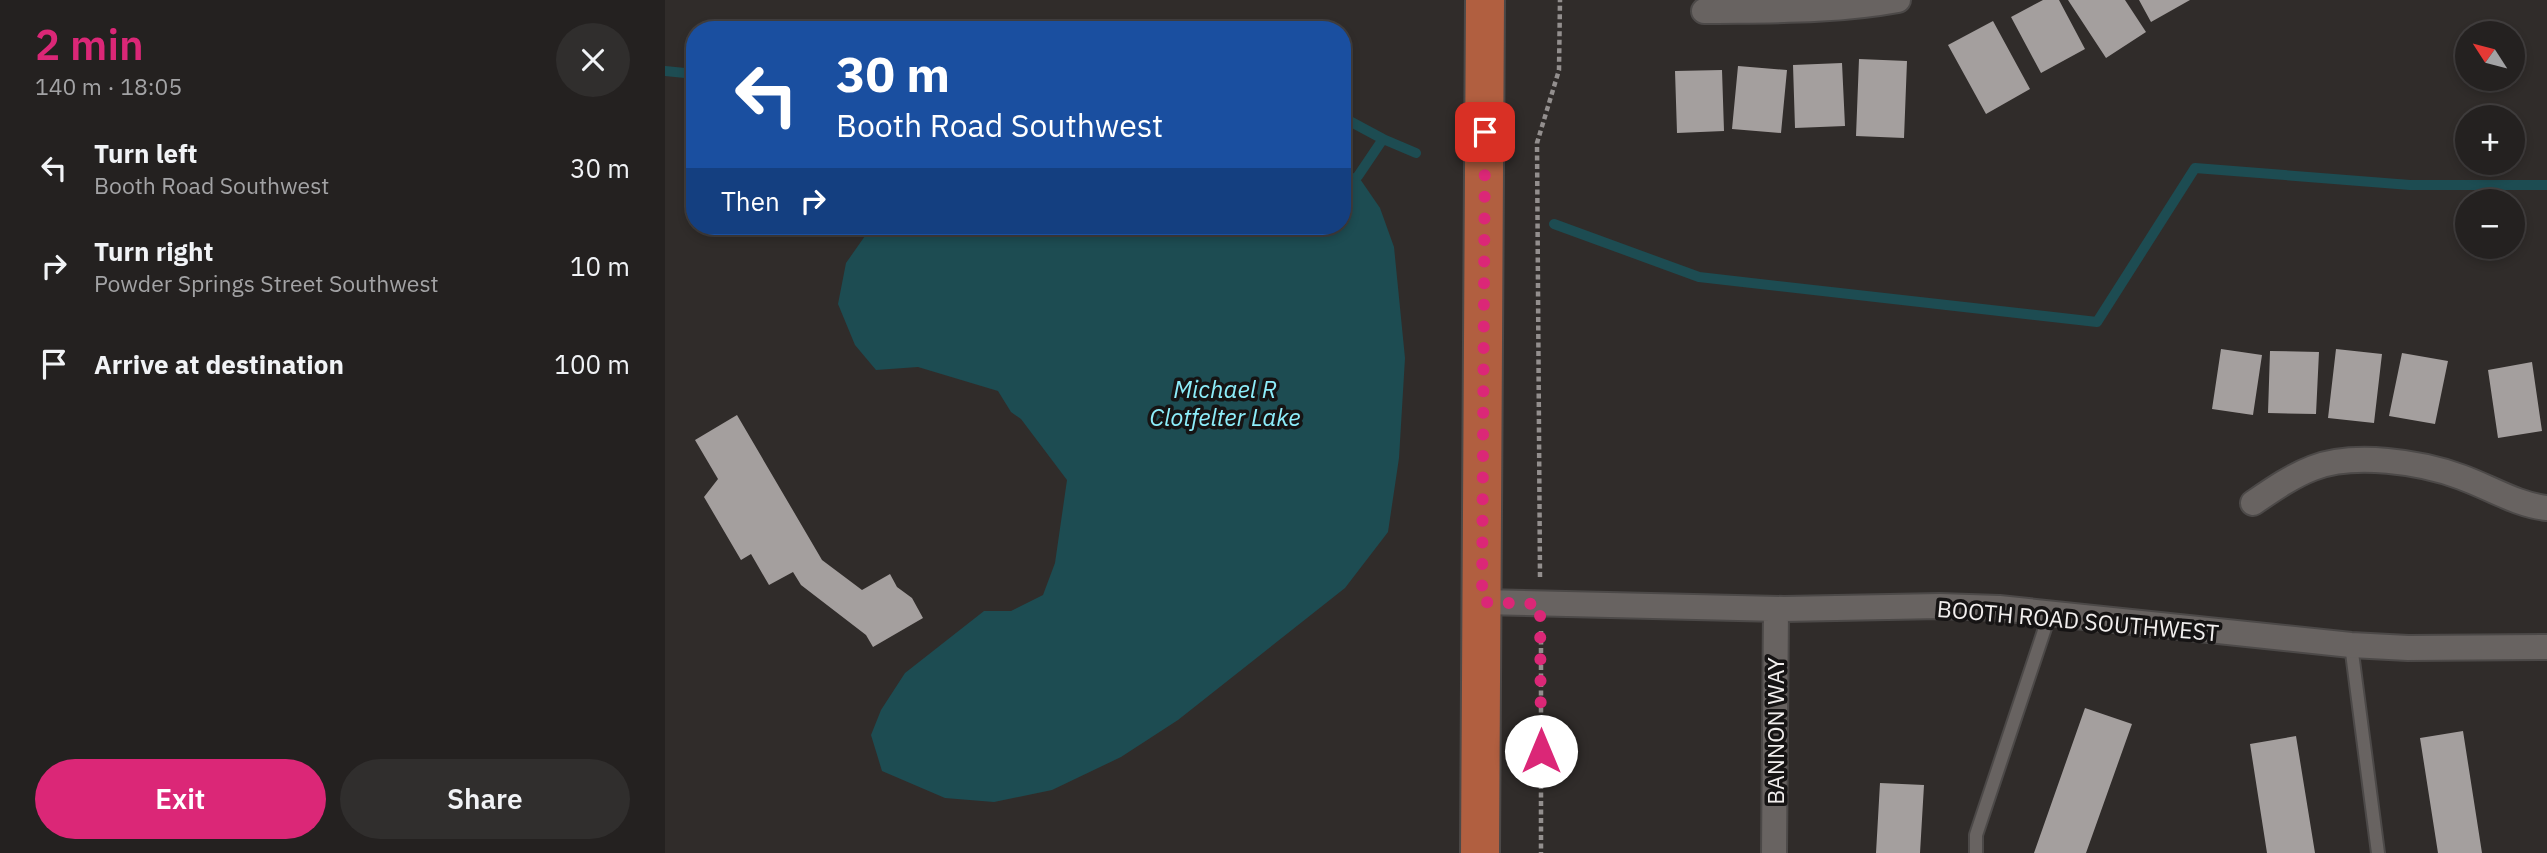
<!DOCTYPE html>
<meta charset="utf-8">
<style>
:root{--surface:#242120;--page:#302e2d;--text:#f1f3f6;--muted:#a3a3a5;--line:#413e3e;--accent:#db2777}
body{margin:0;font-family:"IBM Plex Sans",sans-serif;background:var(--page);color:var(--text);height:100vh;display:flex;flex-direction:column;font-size:26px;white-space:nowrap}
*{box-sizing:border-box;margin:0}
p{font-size:23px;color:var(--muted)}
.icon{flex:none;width:38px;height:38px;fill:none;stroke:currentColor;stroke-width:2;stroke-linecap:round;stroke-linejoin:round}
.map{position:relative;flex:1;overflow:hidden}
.panel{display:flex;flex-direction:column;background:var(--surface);width:665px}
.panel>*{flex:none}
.hud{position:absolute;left:21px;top:21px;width:665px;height:214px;border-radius:28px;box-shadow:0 4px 10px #0003,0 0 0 2px var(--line);background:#1a4fa0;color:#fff;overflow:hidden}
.needle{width:46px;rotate:306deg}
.buttons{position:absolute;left:1790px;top:21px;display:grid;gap:14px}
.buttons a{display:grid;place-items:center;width:70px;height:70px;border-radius:50%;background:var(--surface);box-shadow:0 4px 10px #0003,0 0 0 2px var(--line);font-size:35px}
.pin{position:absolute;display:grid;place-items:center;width:60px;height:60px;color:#fff;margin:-30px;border-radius:14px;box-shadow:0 4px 10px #0006}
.me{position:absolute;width:77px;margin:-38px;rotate:0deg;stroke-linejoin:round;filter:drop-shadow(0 0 5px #0008)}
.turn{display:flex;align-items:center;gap:24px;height:147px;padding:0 35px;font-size:32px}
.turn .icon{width:91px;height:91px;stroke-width:2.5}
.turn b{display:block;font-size:49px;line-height:60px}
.then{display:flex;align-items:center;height:66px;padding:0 35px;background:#0003;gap:14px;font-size:26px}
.round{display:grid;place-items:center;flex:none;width:74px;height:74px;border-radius:37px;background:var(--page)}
.overview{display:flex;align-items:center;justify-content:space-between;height:119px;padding:0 35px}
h1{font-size:42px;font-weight:600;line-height:52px;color:var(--accent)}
.primary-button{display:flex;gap:14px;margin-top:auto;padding:14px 35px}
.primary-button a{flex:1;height:80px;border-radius:42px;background:var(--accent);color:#fff;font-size:28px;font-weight:600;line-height:80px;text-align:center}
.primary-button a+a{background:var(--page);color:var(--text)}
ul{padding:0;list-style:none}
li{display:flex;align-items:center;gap:21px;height:98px;padding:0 35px}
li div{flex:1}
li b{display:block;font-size:26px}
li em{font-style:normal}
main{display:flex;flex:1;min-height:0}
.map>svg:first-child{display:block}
</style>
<main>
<section class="panel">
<div class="overview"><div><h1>2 min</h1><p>140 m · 18:05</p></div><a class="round"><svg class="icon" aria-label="close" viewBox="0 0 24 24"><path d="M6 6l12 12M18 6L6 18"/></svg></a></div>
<ul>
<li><svg class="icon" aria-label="left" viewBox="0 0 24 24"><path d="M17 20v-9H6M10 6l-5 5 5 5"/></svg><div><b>Turn left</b><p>Booth Road Southwest</p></div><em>30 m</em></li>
<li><svg class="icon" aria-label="right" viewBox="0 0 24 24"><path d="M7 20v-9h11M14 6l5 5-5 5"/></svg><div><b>Turn right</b><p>Powder Springs Street Southwest</p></div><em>10 m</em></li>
<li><svg class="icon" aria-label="arrive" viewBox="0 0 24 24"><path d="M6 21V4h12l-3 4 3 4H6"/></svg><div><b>Arrive at destination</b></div><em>100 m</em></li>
</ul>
<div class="primary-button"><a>Exit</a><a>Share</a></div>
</section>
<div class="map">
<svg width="1882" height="853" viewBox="0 0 1882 853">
<rect width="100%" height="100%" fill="#302c2a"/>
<path fill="#1d4c52" d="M677,166L693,176L715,208L729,247L740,358L734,458L723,532L680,588L513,720L456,757L387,790L329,802L280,798L217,771L206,735L216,710L240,673L319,611H346L378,595L390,563L402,480L356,419L346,412L333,391L253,367L211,370L190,345L173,304L181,263L207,226H677Z"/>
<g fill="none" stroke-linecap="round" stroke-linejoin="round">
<path stroke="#1d4c52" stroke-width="10" d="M0,71L30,74
M677,117L718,139
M693,176L718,139L751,153
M889,224L1034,277L1432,322L1530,168L1745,185H1882"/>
</g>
<path fill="#a49f9e" d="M1378,0H1394L1420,49L1376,73L1346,17Z
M1403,0H1460L1481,32L1441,58Z
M1474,0H1525L1486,22Z
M1328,21L1365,89L1321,114L1283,45Z
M1194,59L1242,61L1239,138L1191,136Z
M1177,63L1180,126L1130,128L1128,65Z
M1073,66L1122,70L1116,133L1067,129Z
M1057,70L1059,131L1012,133L1010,71Z
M1556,349L1597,355L1588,415L1547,409Z
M1671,349L1717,354L1709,423L1663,418Z
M1605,351L1654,352L1651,414L1603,413Z
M1737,353L1783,361L1770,424L1724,416Z
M1867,362L1877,431L1833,438L1823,370Z
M72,415L157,560L197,590L225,574L232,587L247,598L258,618L208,647L201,635L136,585L128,572L104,585L86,554L76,560L39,497L53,479L30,440Z
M1420,708L1467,724L1421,853H1369Z
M1798,731L1817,853H1773L1755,738Z
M1631,736L1650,853H1602L1585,744Z
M1215,783L1259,785L1255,853H1211Z"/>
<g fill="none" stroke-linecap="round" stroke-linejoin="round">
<g stroke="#4c4948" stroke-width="16">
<path id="lane" d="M1686,645L1713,853
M1311,853V835L1385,613"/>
</g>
<g stroke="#4c4948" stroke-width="28">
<path id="street" d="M1039,11C1104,10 1168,12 1233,0
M1588,503C1607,490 1627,476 1648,468C1689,452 1756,462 1796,477C1824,487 1852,505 1882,508
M817,602L1119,609L1275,606L1334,608L1686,645L1743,648L1882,647
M1109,853L1111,609"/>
</g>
<g stroke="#4c4948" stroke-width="42">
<path id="primary" d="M815,853L820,0"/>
</g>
<path stroke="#938f8e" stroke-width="4.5" stroke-dasharray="5 3.5" stroke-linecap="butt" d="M875,577L872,143L894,70L895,0
M876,631V853"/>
<use href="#lane" stroke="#686361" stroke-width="12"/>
<use href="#street" stroke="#686361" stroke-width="24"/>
<use href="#primary" stroke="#b15f40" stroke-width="38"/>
</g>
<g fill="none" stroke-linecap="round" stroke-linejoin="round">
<path stroke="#db2777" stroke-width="12" stroke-dasharray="0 21.6" d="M820,132L817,602L875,604L876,751"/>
</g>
<g text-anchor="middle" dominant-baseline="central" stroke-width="7" stroke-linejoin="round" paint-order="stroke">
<g font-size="23" fill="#f2efee" stroke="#161414">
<text transform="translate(1413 620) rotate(5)">BOOTH ROAD SOUTHWEST</text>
<text transform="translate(1110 731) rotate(-90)">BANNON WAY</text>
</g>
<g font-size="24" font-style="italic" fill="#8dedfa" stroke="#161414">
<text x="560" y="389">Michael R<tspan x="560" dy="28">Clotfelter Lake</tspan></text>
</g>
</g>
</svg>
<div class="buttons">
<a><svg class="needle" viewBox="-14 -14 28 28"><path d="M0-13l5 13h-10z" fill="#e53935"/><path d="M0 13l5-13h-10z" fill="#a3a3a5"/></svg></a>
<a>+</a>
<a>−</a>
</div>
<div class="pin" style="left:820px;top:132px;background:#d93025"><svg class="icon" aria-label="arrive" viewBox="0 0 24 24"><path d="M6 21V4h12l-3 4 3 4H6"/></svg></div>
<svg class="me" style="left:876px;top:751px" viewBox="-20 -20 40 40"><circle r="19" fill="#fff"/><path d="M0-13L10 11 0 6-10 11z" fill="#db2777"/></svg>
<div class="hud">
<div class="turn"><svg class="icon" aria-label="left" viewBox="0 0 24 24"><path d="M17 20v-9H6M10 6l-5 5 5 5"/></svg><div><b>30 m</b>Booth Road Southwest</div></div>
<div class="then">Then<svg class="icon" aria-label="right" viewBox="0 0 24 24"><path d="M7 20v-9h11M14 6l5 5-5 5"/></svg></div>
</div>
</div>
</main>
